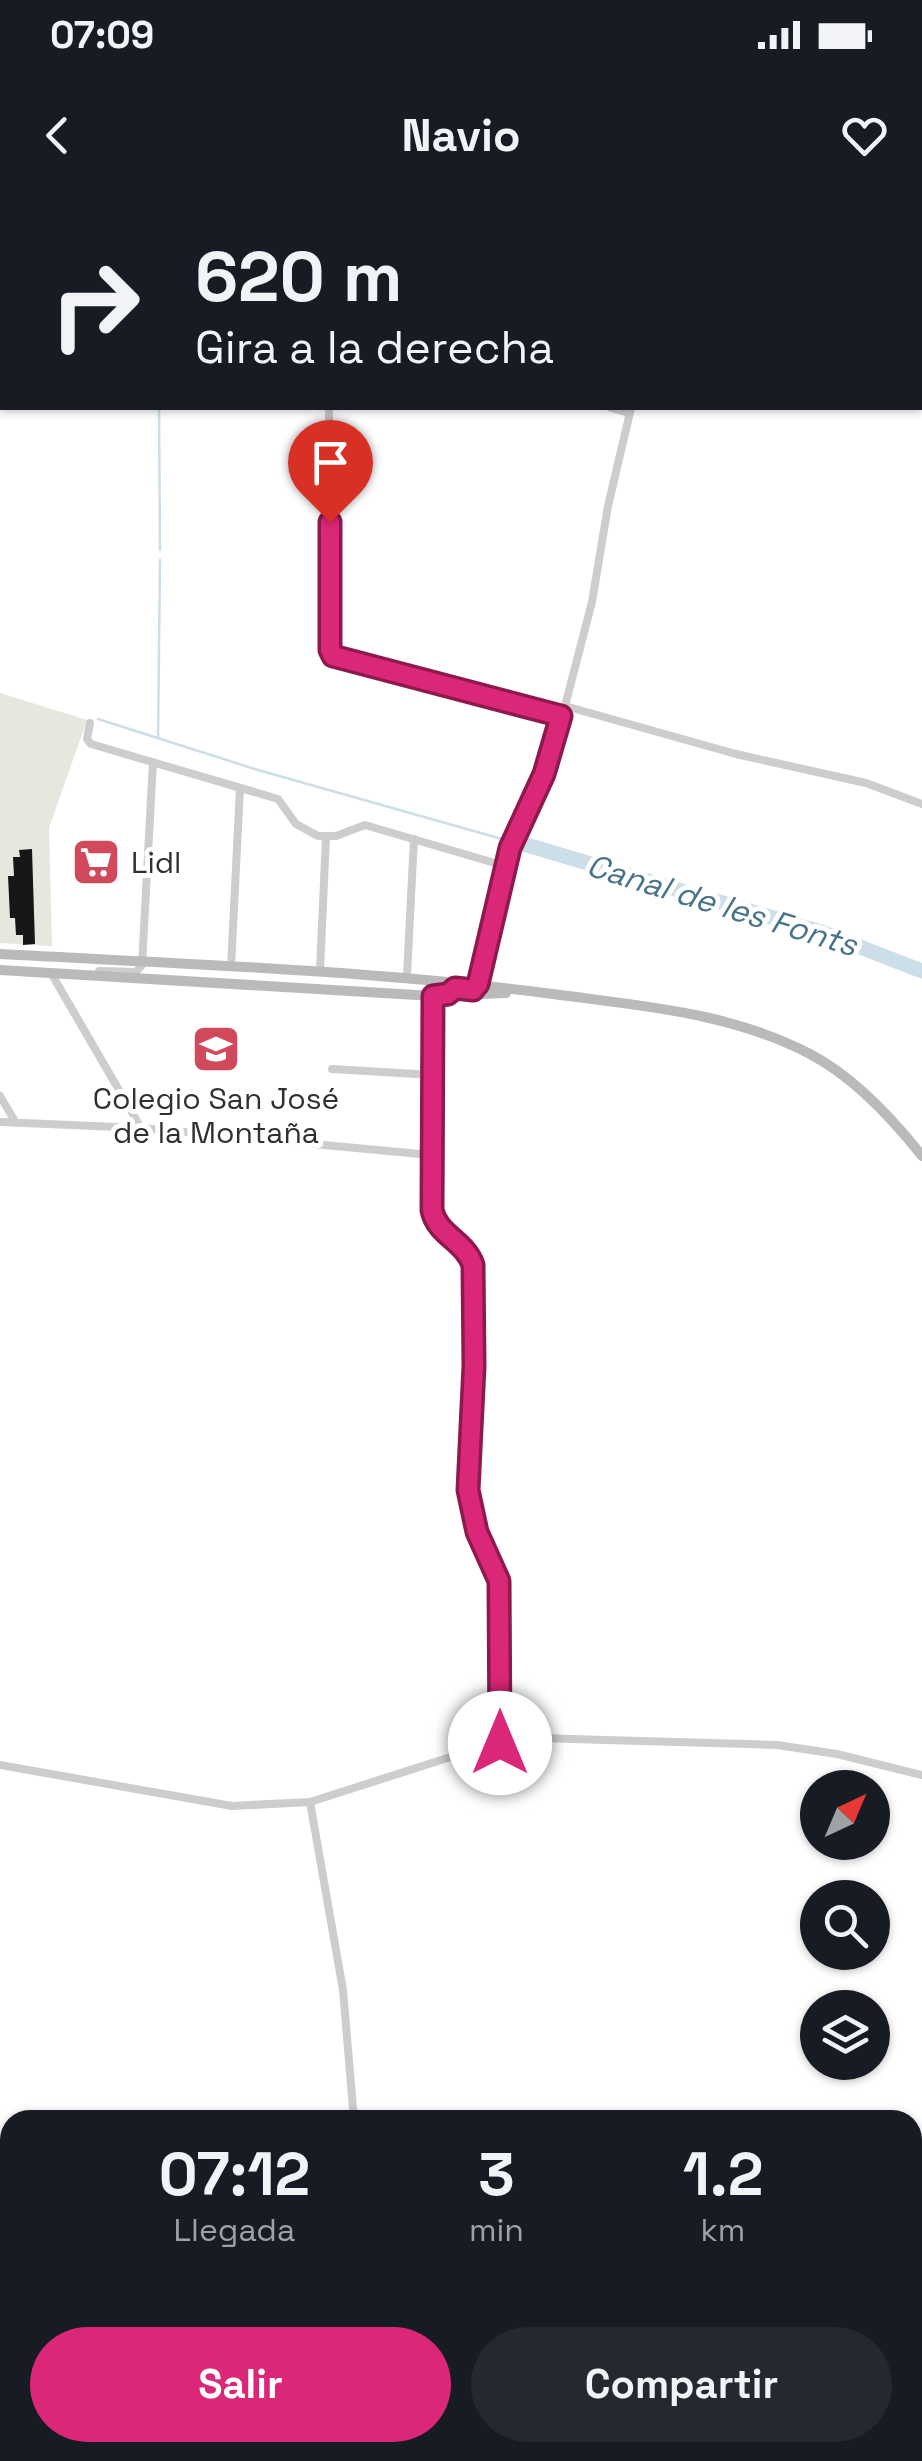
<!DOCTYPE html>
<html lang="es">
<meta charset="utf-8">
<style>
:root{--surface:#171b24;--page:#242831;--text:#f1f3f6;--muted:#9ea1a6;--accent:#db2777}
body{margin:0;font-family:"Space Grotesk",sans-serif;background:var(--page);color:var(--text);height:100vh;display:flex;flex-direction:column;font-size:38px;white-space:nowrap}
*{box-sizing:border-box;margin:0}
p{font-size:32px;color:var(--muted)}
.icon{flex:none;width:55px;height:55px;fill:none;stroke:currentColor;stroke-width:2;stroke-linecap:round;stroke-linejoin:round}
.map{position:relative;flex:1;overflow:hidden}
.sheet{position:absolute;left:0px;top:1910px;width:922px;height:352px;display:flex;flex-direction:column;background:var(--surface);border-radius:30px 30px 0 0;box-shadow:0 2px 8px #0004}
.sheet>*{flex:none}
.guide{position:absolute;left:0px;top:0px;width:922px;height:210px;box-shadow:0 2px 8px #0004;background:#171b24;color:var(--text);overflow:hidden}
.needle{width:65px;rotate:44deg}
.tools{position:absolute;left:800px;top:1570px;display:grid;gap:20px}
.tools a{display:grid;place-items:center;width:90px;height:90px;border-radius:50%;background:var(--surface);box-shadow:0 2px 8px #0004;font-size:50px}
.pin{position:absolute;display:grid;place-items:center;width:85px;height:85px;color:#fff;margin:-102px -42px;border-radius:50% 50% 50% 0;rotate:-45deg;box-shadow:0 0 10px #0007}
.pin .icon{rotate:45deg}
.me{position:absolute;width:110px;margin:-55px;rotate:0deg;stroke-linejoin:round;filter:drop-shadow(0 0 8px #0008)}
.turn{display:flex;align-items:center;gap:35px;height:210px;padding:0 30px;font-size:45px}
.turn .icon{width:130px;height:130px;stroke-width:2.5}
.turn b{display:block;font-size:70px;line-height:85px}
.eta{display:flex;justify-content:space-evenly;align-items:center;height:170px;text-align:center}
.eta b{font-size:60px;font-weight:800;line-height:70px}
.action{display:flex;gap:20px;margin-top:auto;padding:20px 30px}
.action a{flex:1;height:115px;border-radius:60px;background:var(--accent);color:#fff;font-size:40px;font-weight:800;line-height:115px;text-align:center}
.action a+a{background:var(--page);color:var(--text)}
.status{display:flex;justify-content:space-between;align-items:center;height:70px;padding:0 50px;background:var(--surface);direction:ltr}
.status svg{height:28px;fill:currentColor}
header{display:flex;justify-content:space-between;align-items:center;height:130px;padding:0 30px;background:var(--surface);font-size:45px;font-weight:800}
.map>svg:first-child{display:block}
</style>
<div class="status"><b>07:09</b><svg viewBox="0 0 49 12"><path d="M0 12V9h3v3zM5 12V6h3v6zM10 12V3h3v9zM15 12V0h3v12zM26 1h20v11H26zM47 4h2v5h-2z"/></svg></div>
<header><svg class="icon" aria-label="back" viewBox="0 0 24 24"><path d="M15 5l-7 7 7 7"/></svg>Navio<svg class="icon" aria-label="heart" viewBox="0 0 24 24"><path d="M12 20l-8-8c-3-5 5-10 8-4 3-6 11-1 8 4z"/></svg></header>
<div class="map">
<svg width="922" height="2261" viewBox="0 0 922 2261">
<rect width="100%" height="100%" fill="#fff"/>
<path fill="#e4e8dd" d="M0,493L87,520L49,628L52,746L0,743Z"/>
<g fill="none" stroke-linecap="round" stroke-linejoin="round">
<path stroke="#ccdee7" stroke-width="2.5" d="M164,2V0
M159,208L160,350
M98,519L258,570L502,639
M158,538L160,360"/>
<path stroke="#ccdee7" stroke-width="15" d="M520,643L824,733L922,771"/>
</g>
<path fill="#171717" d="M32,649L35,744L23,745V735H16L15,718H10L8,676H14L13,657H20L19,650Z"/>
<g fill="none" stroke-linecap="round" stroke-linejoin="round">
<path stroke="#cdcdcd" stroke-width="8" d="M328,2V0
M684,2V0
M920,91H922
M329,208L331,454L561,516
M611,208L629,213
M565,506L736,554L866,583L922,604
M90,523L87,539L91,544L278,599L296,624L318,636H336L365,625L505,666
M231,767L240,588
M320,770L326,637
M99,771L136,772L142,765L153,562
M51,773L141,928
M407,775L414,639
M448,794L455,789L473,790L481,775L509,648L544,575L565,506L592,402L608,306L631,208
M433,796L432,1010C437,1035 465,1042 473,1065L474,1166L468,1290L477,1332L499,1381V1543
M332,869L433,875
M0,896L16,923
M0,922L141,928L431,955
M0,1565L232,1606L310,1602L488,1545L537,1538L777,1545L837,1554L922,1575
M310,1602L343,1790L354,1920"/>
<path stroke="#bababa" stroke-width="10" d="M0,754C185,764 369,770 553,794C641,806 730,812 810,854C854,877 892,918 922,956
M0,770L433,796L506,793"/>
</g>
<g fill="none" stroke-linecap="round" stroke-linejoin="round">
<g stroke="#8e194d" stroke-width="25">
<path id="route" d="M330,322V450L333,456L561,516L544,574L510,648L478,784L473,790L455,788L448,794L433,796L432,1010C437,1035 465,1041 473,1065L474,1166L468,1290L477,1332L499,1381L500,1543"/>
</g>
<use href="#route" stroke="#db2777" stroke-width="18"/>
</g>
<defs>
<g id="supermarket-square" transform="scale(2.5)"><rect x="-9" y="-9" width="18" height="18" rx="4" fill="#d04a5b" stroke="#fff"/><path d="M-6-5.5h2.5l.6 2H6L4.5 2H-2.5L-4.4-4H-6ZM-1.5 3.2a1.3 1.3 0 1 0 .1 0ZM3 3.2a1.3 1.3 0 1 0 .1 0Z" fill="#fff"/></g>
<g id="school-square" transform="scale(2.5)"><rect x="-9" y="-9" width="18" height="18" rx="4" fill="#d04a5b" stroke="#fff"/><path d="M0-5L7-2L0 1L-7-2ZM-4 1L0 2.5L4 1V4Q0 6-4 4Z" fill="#fff"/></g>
</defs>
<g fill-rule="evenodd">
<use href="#supermarket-square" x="96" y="662"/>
<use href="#school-square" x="216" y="849"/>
</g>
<g text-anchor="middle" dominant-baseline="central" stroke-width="10" stroke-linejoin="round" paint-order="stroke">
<g font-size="30" fill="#303030" stroke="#fff" text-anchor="start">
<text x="131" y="662">Lidl</text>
<text x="216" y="898" text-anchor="middle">Colegio San José<tspan x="216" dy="34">de la Montaña</tspan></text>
</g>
<g font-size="32" font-style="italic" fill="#487389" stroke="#fff">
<text transform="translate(722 705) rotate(17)">Canal de les Fonts</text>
</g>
</g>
</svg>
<div class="tools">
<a><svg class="needle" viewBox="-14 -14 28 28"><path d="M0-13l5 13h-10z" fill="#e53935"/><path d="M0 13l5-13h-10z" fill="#9ea1a6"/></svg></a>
<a><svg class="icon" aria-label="search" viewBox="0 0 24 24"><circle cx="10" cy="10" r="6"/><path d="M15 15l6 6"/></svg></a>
<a><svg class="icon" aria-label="layers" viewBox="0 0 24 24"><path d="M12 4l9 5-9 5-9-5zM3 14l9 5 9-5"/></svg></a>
</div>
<div class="pin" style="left:330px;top:322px;background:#d93025"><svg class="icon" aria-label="arrive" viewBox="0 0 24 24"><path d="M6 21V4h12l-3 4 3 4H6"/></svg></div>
<svg class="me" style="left:500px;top:1543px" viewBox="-20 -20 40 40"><circle r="19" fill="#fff"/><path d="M0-13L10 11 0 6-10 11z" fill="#db2777"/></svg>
<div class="guide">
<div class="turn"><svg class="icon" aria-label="right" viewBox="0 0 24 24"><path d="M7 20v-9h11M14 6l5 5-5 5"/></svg><div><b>620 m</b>Gira a la derecha</div></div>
</div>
<section class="sheet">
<div class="eta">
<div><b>07:12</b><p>Llegada</p></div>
<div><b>3</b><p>min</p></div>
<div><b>1.2</b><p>km</p></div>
</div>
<div class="action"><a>Salir</a><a>Compartir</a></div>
</section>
</div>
